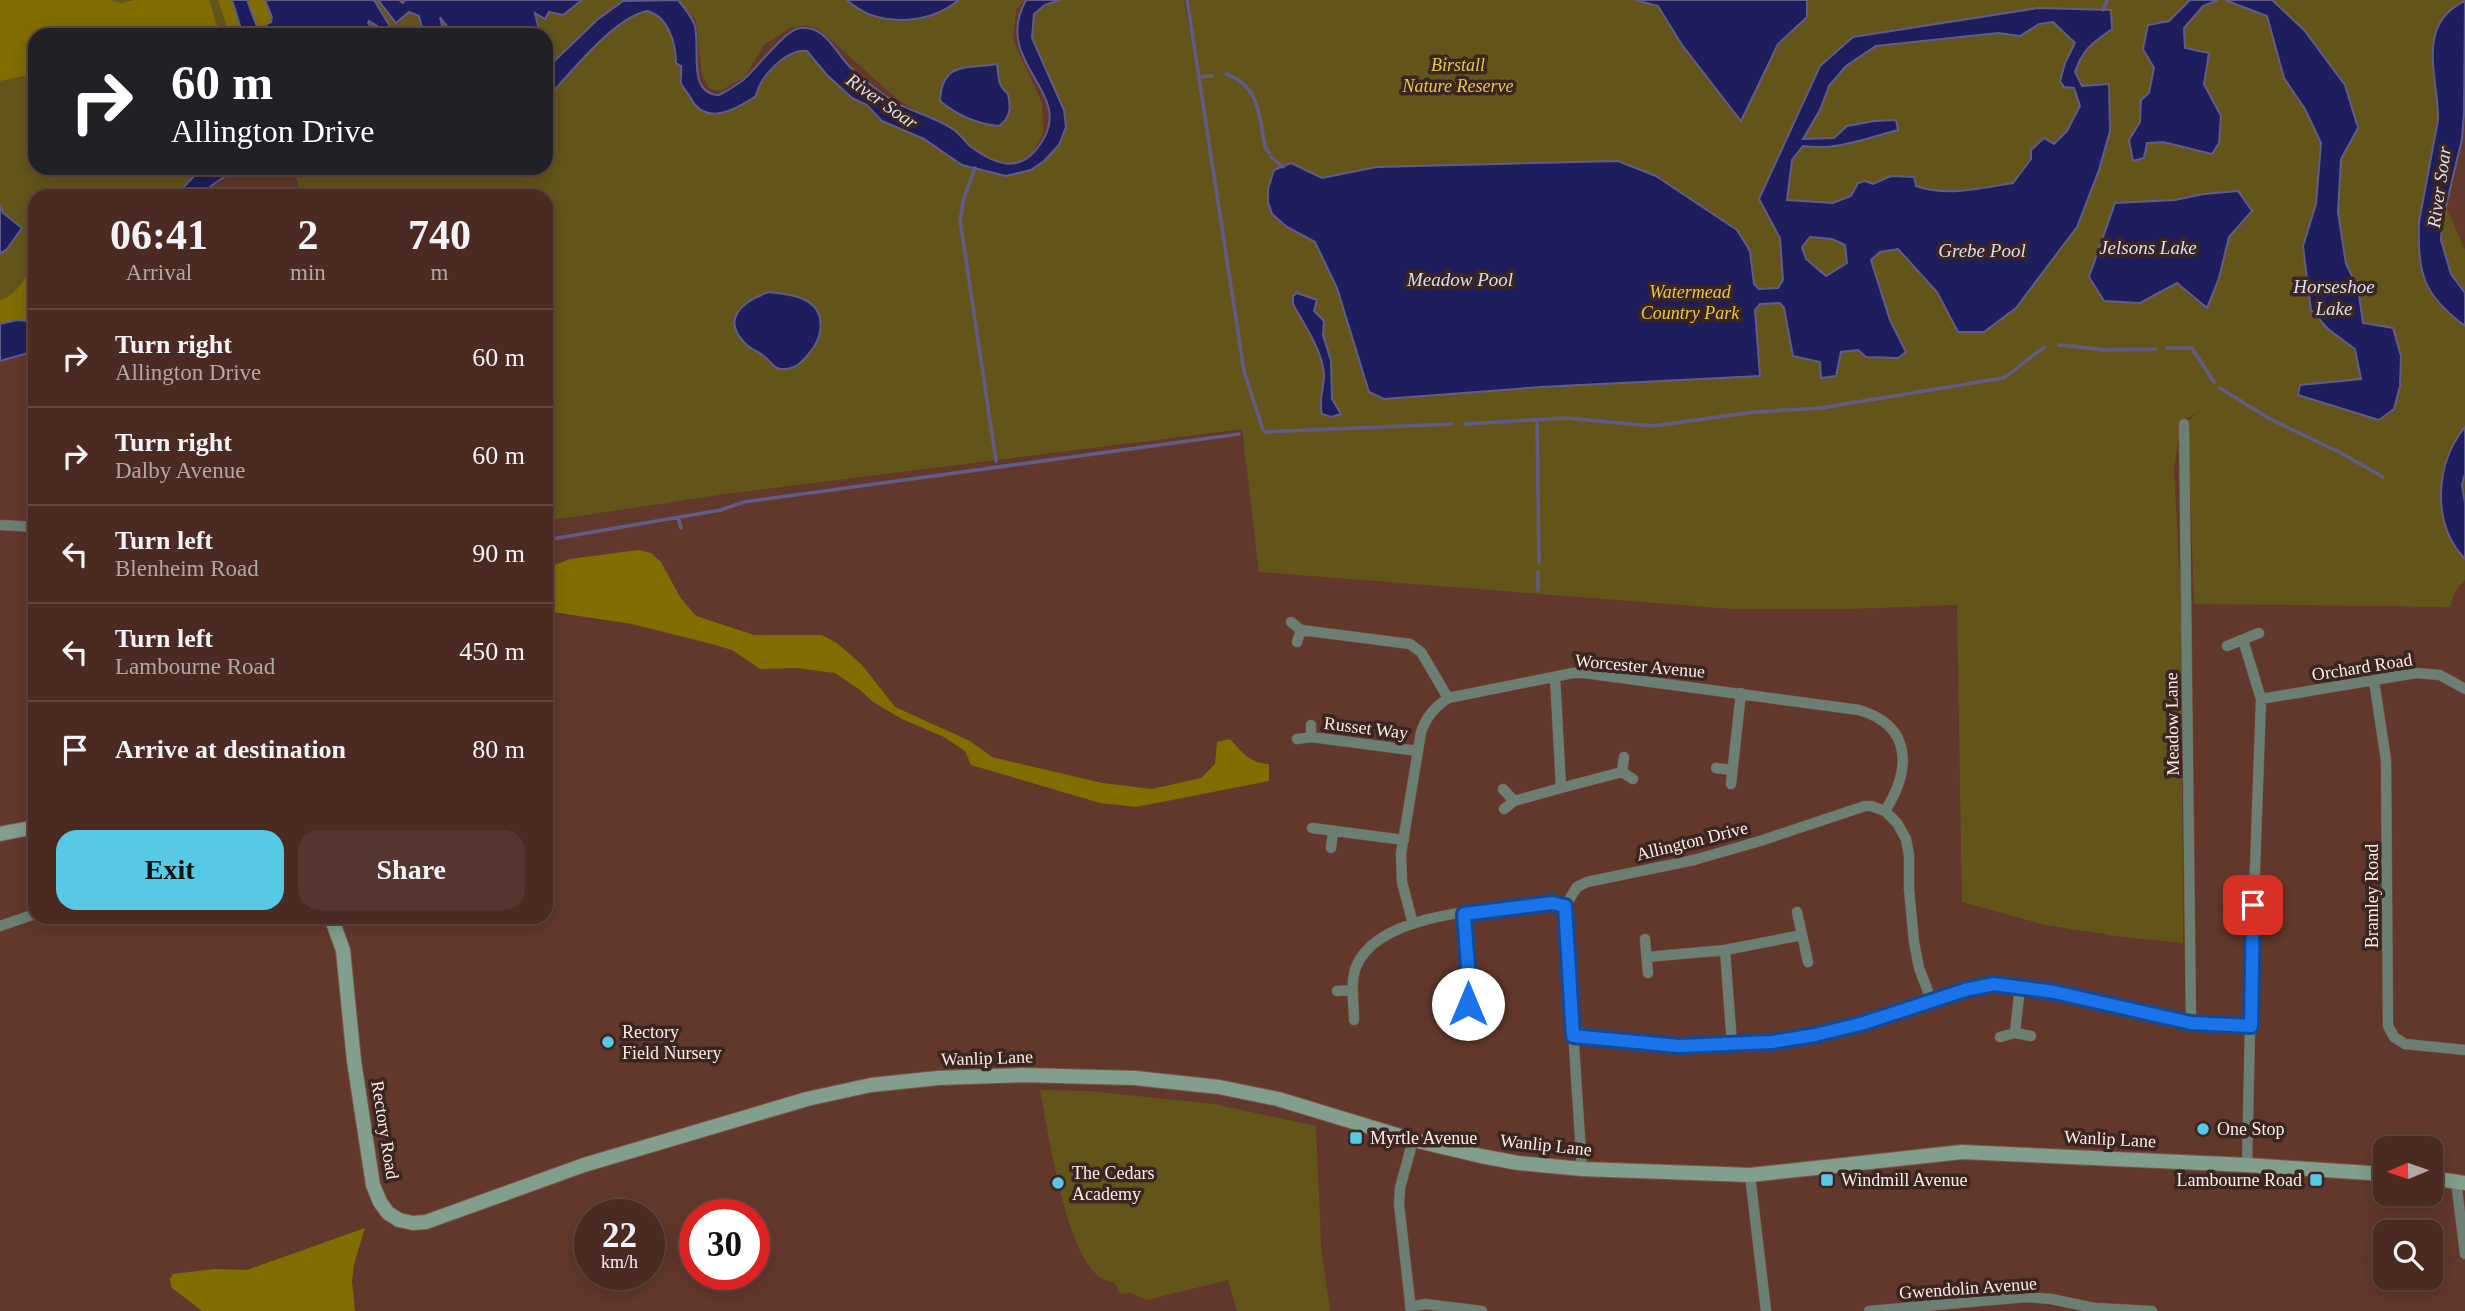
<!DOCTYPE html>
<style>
:root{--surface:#4a2a21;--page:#54362e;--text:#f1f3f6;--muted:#b2a7a5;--line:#61463f;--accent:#58c9e4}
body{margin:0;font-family:Georgia,serif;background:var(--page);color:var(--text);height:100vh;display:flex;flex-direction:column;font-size:26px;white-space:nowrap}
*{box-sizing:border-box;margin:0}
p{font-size:23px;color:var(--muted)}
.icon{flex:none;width:38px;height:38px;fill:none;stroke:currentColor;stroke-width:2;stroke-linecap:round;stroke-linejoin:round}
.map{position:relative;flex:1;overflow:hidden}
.drawer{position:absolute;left:28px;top:189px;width:525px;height:735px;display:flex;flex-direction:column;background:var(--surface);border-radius:21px;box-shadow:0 4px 18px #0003,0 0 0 2px var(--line)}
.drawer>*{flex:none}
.guide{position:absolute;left:28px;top:28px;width:525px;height:147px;border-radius:21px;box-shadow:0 4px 18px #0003,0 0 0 2px var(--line);background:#202124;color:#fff;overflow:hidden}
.needle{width:46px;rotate:268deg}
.buttons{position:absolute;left:2373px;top:1136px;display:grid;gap:14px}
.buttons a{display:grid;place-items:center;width:70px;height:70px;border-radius:14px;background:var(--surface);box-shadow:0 4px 18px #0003,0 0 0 2px var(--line);font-size:35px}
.speed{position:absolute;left:574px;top:1199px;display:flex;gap:14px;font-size:35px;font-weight:700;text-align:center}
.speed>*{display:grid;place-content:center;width:91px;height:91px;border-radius:50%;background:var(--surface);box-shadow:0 4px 18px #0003,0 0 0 2px var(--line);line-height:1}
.speed small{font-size:18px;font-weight:400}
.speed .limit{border:10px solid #d22;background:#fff;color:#111}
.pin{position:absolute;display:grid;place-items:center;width:60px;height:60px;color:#fff;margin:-30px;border-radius:14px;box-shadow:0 4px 10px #0006}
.me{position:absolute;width:77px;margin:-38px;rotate:0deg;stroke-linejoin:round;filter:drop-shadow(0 0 5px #0008)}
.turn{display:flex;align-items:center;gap:24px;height:147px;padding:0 28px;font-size:32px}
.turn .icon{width:91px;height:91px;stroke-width:2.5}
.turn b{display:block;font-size:49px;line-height:60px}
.eta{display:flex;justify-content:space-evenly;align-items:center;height:119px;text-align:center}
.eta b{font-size:42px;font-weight:700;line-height:49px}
.action{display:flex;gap:14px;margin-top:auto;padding:14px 28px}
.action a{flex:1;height:80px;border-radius:21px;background:var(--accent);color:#111;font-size:28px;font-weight:700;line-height:80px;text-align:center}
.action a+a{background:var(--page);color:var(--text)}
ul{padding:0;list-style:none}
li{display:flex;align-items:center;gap:21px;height:98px;padding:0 28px;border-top:2px solid var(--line)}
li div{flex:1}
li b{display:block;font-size:26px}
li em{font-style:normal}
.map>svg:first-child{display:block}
</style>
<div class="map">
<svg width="2465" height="1311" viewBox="0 0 2465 1311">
<rect width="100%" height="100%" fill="#63382c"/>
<path fill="#63551a" d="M0,0H623V1L546,76V35H35V168H218L196,196H35V322L0,330Z
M677,0H1024L1016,10L1013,40L1042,103L1043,134L1032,153L1016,167L1000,168L896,98L819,29L806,25L790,28L764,45L745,77L720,91L709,88L702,74L696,20Z
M1060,0H1184L1199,85L1189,0H2465V116L2447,209L2465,250V580L2455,591L2450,607L2194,604L2188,421L2201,410L2181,423L2174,470L2181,604L2183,943L2124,937L2046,925L1962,902L1957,605L1848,609H1733L1259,572L1242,429L719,495L546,521V196H302L293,168H546V99C569,75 614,17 647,11C668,16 676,43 676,63L681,66V84L693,103L721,114L756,96L757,91C767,74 785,48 807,51L827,75L852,98L867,105L882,121L924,139L962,165L994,174L1053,153C1052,129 1053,104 1049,81C1043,46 1006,19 1060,0Z
M1040,1090L1089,1091L1213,1104L1316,1126L1321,1245L1330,1311H1237L1228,1280L1146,1300L1131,1293L1120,1294L1115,1283C1107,1281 1102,1280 1096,1274C1064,1242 1049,1136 1040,1090Z"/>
<path fill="#816d00" d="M0,0H110L122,3L134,0H209L220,35H35V80L24,76L0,81Z
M218,0H232L243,35H230Z
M247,0H265L272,17L271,22L266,25L270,35H260Z
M35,263V322L17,320L0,324V300C19,295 24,276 35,263Z
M638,550L651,553L661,562L680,597L696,616L754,635H822L837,643L862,665L895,707L970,741L992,757L1102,783L1152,789L1201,778L1215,764L1217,742L1230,739C1243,753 1249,763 1269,764V781L1136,807L1100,803L971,765L965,751L944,737L902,719L873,702L860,690L835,673L796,668L760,669L732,650L708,643L632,624L546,611V568L570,559Z
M365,1228L354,1264L352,1281L355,1311H202L171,1287L170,1279L173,1274L214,1269L247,1270Z"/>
<path fill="#1e1e5e" stroke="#615c87" stroke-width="2" fill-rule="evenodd" d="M232,0H247L260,35H243Z
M265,0H374L391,28L387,32L369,21L368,23L371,27L363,30L359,35H270L266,25L271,22L272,17Z
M378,0H399L403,3L405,0H582L563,15L549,12L545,19L535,13L540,35H454L440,17L444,35H424L419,16L409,12L396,23Z
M678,0C684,7 690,15 694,23C702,44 685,94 719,95C727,91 735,86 742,81C756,70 784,30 800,28C825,24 836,54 851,68C864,80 879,92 893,101C911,112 933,116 951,128C959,132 963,140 970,146C999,168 1024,174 1044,138C1071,90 992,62 1026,0H1060L1045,5L1034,14L1032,38L1064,110L1066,127L1059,145L1044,161L1031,170L1006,176L962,165L924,139L882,121L867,105L852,98L827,75L807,51C787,48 760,76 756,96C735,110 705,127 690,97C688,93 682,87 681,83C680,78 682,72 681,66L676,63C676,43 668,16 647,11C614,17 569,75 546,99V69L597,20L623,1Z
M847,0H959C928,25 877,28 847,0Z
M1635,0H1807V17L1778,44L1741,121L1682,45L1658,6Z
M2190,0H2218L2203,6L2184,28L2185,48L2209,53L2204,84L2221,116L2219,143L2212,154L2163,142L2147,143L2144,158L2133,161L2129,140L2140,122L2141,100L2149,93L2154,68L2143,49L2148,25L2169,21Z
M2225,0H2272L2304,30L2345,85L2358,128L2341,159L2338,212L2346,264L2358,288L2363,323L2393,328L2401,356L2400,386L2394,409L2379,420L2298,395L2300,385L2361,379L2355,349L2328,329L2311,310L2303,246L2316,204L2321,143L2305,109L2284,78L2267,16Z
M2465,1L2464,113L2462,139L2442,222L2441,240L2451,274L2465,293V326C2422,294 2418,274 2419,222L2438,120C2439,78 2414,25 2465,1Z
M2038,8L2111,10L2112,29C2092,43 2083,49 2075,72L2082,86L2109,84L2110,131L2099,170L2077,227L2016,308L1984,332H1958L1937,292L1898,249L1880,252L1871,260L1890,320L1906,352L1898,358L1866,357L1858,350L1841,352L1836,376L1821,378L1820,362L1793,356L1784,308L1780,303L1760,304L1755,310L1760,376L1541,387L1384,399L1369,392L1337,288L1315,242L1287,227L1272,214L1268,202V189L1274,170L1291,163L1322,178L1377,167L1618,161L1656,176L1737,230L1750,251L1754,284L1759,289L1778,288L1783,280L1780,238L1759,199L1820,66L1853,37ZM2053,22L2075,43L2065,63L2060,81L2064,87L2074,88L2080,106L2067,131L2054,144L2044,138L2031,150V159L2013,183C1982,188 1947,197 1916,186L1914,177L1891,176L1873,184L1865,181L1858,183L1851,196L1833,203L1787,200L1792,160L1803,146C1835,151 1867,138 1898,130L1896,120L1874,121L1847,126L1834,138L1803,139L1820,110L1829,86L1846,66L1876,46L1998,33L2020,36L2039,24ZM1810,237L1832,239L1845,245L1847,263L1826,276L1806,259L1802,247Z
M997,64C999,77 997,85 1008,94C1011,108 1011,117 999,126C977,124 957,115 940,101C942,61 966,69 997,64Z
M202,168H237L211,186L202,196H175Z
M2238,191L2252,211L2229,237L2219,278L2207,308L2177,283L2140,303L2104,301L2089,277L2115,203L2175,200L2204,194Z
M0,205L3,213L22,228L7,249L0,254Z
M769,292C781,294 800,295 810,303C826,315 822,337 811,351C803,361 796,370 781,369C773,369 771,361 765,357C760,352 752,350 747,345C719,319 743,301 769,292Z
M1297,293L1317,300L1314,311L1324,321L1323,335L1331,361L1332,399L1341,414L1331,417L1322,414C1318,401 1324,389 1324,375C1323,351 1304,325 1293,304V296Z
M17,320L35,322V351L0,361V324Z
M2465,427V474L2462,485L2465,503V559C2431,523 2435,464 2465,427Z"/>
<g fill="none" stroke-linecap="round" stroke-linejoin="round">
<path stroke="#615c87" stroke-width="3.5" d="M1187,0L1244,371L1263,430L1265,432L1452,424
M2103,10L2107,1
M1226,74C1260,86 1259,115 1265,147L1269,153
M1199,77L1212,76
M1271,157L1283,167
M975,168L964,198L960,220L996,461
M2059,345L2106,350L2156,349
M2167,348H2192L2214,382
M2220,388L2270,419L2343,454L2383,477
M1537,421L1539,563
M1465,424L1565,418L1653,426L1754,412L1821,408L2003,378C2018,369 2030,356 2045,347
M678,517L681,528
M546,540L721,510L744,502L1239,434
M1538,590V572"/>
<g stroke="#7c554a" stroke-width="11">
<path id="street" d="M2184,424L2191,1023
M0,525L35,527
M1291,622L1301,630L1410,644L1421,652L1448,698
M2243,640L2261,699L2251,982L2247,1165
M1297,642L1301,630
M2227,646L2259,633
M2374,681L2386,760L2388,1026L2394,1037L2405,1044L2465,1050
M2261,699L2416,673L2440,675L2465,689
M1311,737V725
M1297,739L1311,737L1418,751
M1624,757L1622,772L1633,779
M1716,768L1732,770
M1731,784L1741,693
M1561,788L1622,772
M1503,789L1514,801
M1504,809L1514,801L1561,788L1555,677
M1312,828L1404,840
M1331,848L1333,831
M1565,906L1582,1169
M1797,912L1808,962
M1413,924L1402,882L1401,854L1421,732C1427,716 1434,708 1448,698L1573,673H1584L1859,710C1913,726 1911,770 1885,811
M0,926L35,914
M1645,939L1648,973
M1725,950L1802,935
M1647,957L1725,950L1732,1045
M1337,991L1353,990
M1465,1010L1477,1018
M1448,1015L1465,1010L1470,995L1464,914
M1354,1020C1354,1003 1350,983 1356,967C1378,910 1500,909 1551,903L1565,906L1577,887L1587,882L1694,860L1760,841L1865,806H1871L1885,811L1897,823L1906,839L1909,855V889L1914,942L1919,968L1932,1002
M2015,1033L2031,1036
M1572,1036L1679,1046L1772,1042L1815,1035L1864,1023L1965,990L1994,984L2054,992L2191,1023L2251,1026
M2000,1037L2015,1033L2020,986
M1750,1175L1766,1311
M2456,1181L2465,1254
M1410,1307L1425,1304L1482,1311
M1411,1311L1399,1204L1400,1188L1413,1140
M1869,1311L2026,1297L2051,1299L2094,1308L2152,1311"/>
</g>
<g stroke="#7c554a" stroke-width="16">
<path id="secondary" d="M0,834L35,827
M331,917L343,950L354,1061L373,1185L380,1202L388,1213L399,1220L413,1223L426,1222L584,1165L807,1099L871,1085L938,1078L1022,1075L1135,1078L1219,1087L1278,1099L1413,1140L1481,1156L1518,1163L1582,1169L1750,1175L1962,1152L2247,1165L2385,1174
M2431,1178L2465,1183"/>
</g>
<use href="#street" stroke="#6c7f73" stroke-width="10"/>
<use href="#secondary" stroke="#819f8c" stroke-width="14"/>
</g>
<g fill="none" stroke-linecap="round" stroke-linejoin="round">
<g stroke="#114b97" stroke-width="18">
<path id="route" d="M1468,1004L1470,995L1464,914L1552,903L1565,906L1573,1036L1679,1046L1772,1042L1815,1035L1864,1023L1965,990L1994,984L2054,992L2191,1023L2251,1026L2253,905"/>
</g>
<use href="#route" stroke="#1a73e8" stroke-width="12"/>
</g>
<g fill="#58c9e4" stroke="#3a2520" stroke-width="2.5">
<circle cx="608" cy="1042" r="7"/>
<circle cx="2203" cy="1129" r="7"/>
<rect x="1349" y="1131" width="14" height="14" rx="3.5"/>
<rect x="1820" y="1173" width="14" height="14" rx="3.5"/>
<rect x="2309" y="1173" width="14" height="14" rx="3.5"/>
<circle cx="1058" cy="1183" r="7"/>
</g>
<g text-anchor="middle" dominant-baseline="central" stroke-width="7" stroke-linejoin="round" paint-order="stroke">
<g font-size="18" font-style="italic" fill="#e4c84f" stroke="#3a2520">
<text x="1458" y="65">Birstall<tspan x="1458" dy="21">Nature Reserve</tspan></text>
<text x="1690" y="292">Watermead<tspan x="1690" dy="21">Country Park</tspan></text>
</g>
<g font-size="18" fill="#fdece7" stroke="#3a2520">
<text transform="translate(1640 666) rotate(5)">Worcester Avenue</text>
<text transform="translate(2362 667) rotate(-9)">Orchard Road</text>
<text transform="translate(2172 724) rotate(-91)">Meadow Lane</text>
<text transform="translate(1366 728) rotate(7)">Russet Way</text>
<text transform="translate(1692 841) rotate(-14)">Allington Drive</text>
<text transform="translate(2372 896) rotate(-90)">Bramley Road</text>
<text transform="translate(987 1058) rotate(-2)">Wanlip Lane</text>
<text transform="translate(385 1130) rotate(81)">Rectory Road</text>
<text transform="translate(2110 1139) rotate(3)">Wanlip Lane</text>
<text transform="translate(1546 1145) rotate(6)">Wanlip Lane</text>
<text transform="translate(1968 1288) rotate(-4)">Gwendolin Avenue</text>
</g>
<g font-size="18" fill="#fdece7" stroke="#3a2520" text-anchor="start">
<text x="622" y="1032">Rectory<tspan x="622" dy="21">Field Nursery</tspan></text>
<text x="2217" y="1129">One Stop</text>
<text x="1370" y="1138">Myrtle Avenue</text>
<text x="1072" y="1173">The Cedars<tspan x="1072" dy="21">Academy</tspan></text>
<text x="1841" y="1180">Windmill Avenue</text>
<text x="2302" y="1180" text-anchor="end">Lambourne Road</text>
</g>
<g font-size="19" font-style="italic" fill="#dbdff4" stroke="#3a2520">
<text transform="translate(882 101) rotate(35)">River Soar</text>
<text transform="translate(2439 187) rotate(-82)">River Soar</text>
<text x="2148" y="247">Jelsons Lake</text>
<text x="1982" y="250">Grebe Pool</text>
<text x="1460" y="279">Meadow Pool</text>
<text x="2334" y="286">Horseshoe<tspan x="2334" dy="22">Lake</tspan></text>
</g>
</g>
</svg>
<div class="buttons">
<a><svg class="needle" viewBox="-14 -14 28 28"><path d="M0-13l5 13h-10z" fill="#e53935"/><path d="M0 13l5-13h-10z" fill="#b2a7a5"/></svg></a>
<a><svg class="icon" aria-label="search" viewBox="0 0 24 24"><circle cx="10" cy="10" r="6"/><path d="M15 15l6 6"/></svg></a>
</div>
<div class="speed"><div>22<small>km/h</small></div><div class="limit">30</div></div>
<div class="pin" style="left:2253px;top:905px;background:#d93025"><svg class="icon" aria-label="arrive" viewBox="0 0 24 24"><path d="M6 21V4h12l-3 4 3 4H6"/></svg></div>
<svg class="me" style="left:1468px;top:1004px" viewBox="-20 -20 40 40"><circle r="19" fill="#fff"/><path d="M0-13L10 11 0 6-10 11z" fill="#1a73e8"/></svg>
<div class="guide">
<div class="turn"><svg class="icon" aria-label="right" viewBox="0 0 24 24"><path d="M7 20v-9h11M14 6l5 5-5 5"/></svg><div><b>60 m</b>Allington Drive</div></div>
</div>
<section class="drawer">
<div class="eta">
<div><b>06:41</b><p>Arrival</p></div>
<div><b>2</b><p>min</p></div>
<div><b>740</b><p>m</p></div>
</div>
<ul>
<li><svg class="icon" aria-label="right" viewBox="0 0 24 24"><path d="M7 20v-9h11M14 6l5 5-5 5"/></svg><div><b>Turn right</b><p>Allington Drive</p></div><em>60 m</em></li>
<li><svg class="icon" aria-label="right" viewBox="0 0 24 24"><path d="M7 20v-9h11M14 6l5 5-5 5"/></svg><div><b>Turn right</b><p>Dalby Avenue</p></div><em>60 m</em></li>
<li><svg class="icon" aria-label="left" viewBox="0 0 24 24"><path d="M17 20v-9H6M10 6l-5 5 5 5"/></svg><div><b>Turn left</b><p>Blenheim Road</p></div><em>90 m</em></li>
<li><svg class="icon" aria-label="left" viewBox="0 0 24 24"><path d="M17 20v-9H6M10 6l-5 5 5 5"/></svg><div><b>Turn left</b><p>Lambourne Road</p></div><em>450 m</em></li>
<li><svg class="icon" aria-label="arrive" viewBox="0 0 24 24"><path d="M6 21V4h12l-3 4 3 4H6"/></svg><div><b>Arrive at destination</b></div><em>80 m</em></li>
</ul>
<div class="action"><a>Exit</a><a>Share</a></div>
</section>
</div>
